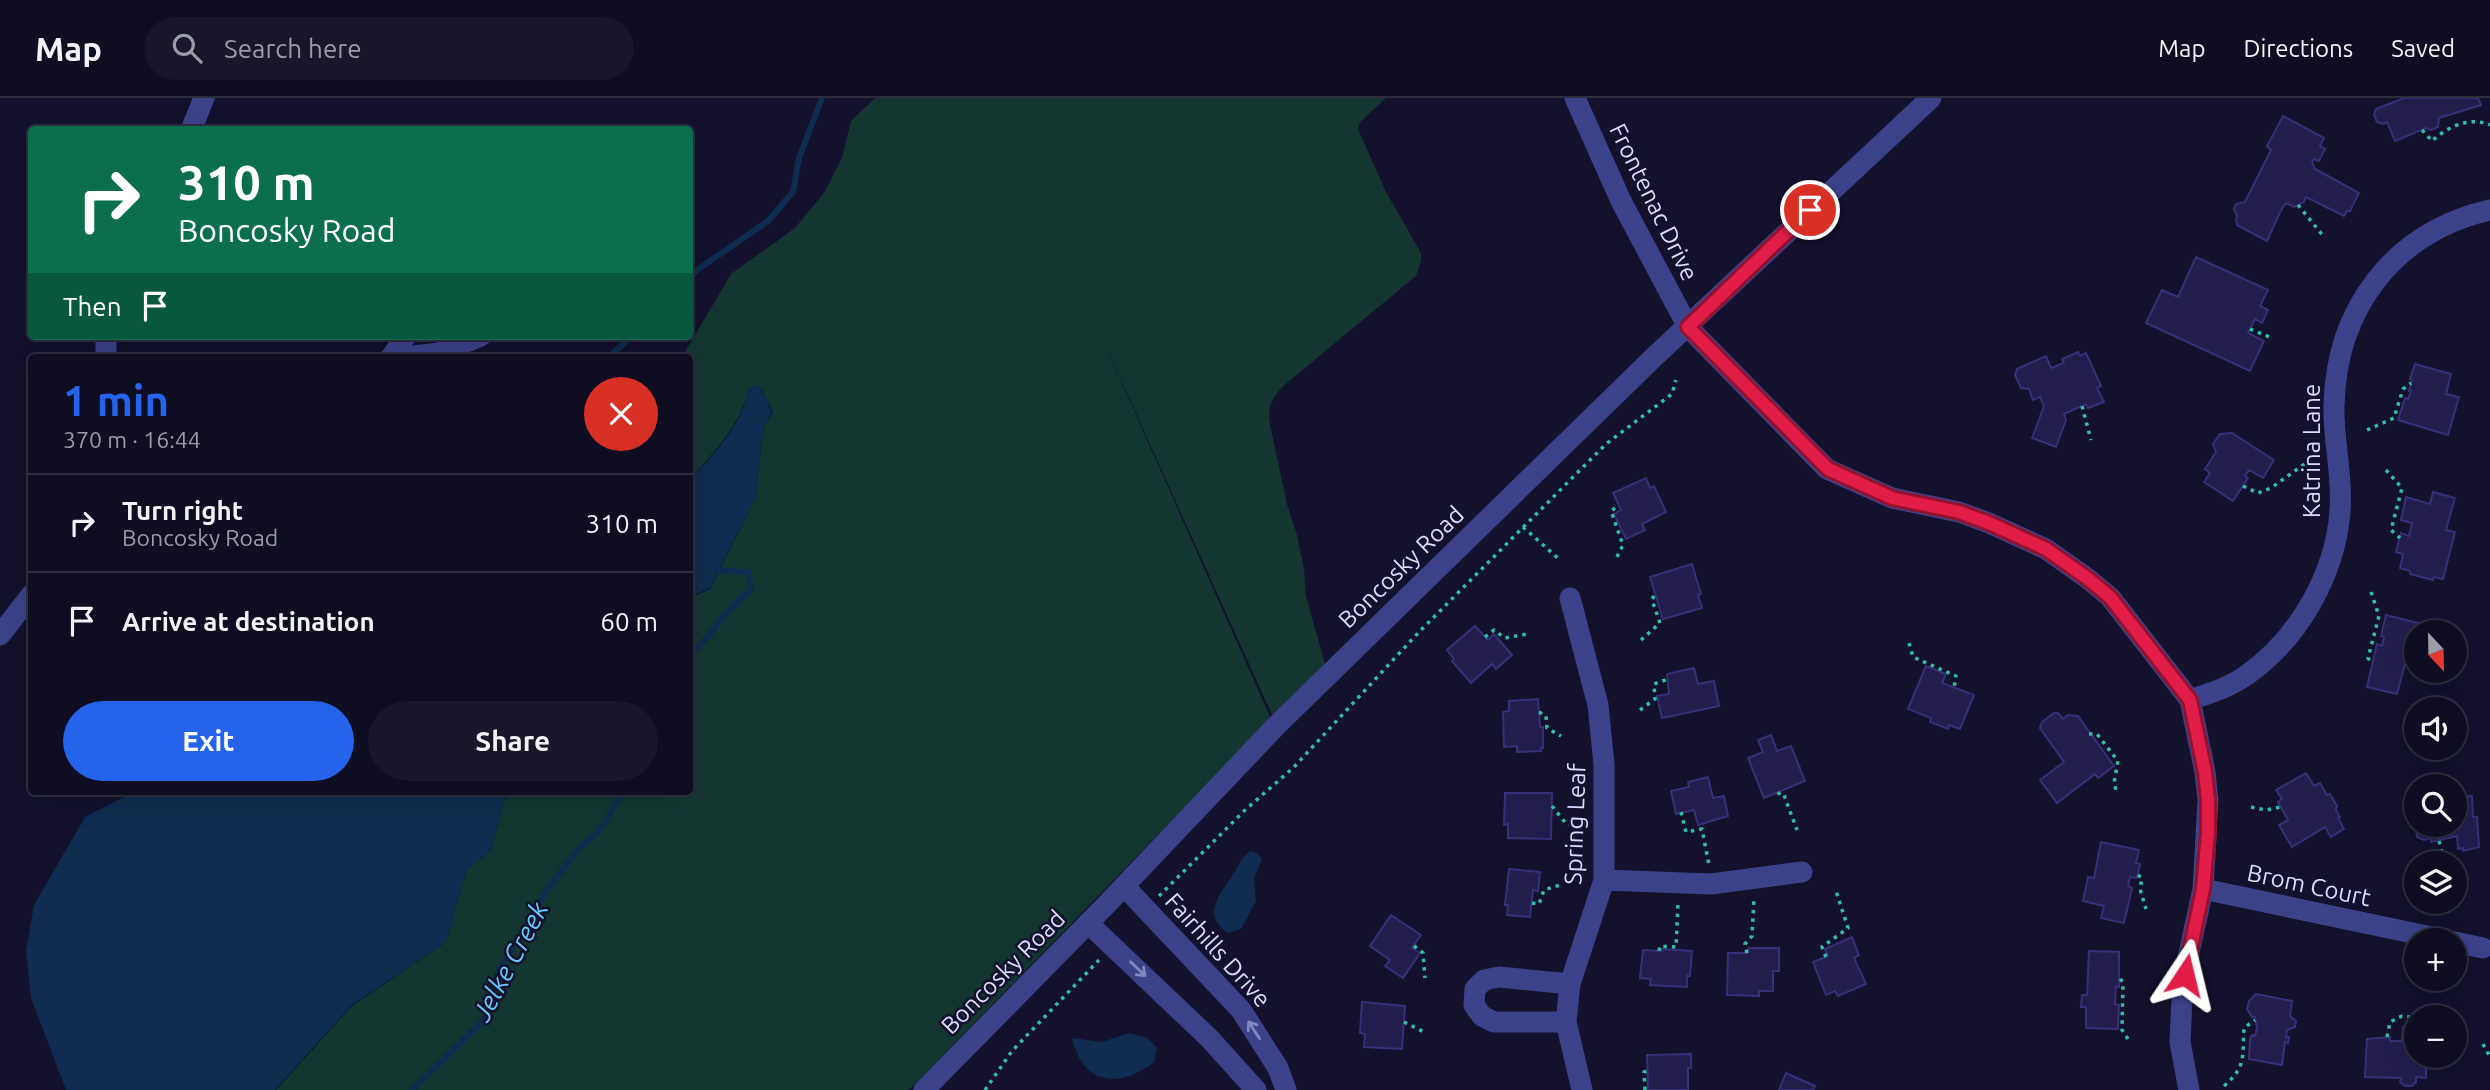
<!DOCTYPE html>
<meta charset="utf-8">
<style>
:root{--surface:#0e0d21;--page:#17162a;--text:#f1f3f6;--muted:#9b9ca5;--line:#2e2d3f;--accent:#2563eb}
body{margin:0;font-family:Ubuntu,sans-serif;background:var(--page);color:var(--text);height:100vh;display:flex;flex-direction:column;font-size:26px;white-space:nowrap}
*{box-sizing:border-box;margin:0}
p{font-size:23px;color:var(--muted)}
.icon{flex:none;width:38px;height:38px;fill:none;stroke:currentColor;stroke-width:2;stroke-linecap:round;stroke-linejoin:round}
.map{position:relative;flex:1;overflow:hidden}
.side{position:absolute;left:28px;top:256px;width:665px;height:441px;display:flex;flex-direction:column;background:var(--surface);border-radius:7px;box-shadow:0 7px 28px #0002,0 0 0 2px var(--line)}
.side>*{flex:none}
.hud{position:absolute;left:28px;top:28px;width:665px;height:214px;border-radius:7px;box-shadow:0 7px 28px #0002,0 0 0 2px var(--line);background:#0b6e4f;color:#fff;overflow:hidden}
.needle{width:46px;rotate:158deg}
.fabs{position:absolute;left:2404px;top:522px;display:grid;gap:14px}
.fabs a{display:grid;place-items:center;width:63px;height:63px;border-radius:50%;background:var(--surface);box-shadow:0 7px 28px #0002,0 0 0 2px var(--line);font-size:35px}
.pin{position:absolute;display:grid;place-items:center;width:60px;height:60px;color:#fff;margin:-30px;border:4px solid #fff;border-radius:50%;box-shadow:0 2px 7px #0007}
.me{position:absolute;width:77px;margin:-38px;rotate:10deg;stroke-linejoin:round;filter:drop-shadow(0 0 5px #0008)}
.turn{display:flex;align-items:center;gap:24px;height:147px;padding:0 35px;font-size:32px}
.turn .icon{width:91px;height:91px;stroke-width:2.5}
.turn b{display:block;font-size:49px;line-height:60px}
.then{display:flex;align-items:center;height:66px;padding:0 35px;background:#0003;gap:14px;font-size:26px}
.round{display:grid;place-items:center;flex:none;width:74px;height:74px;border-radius:37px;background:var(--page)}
.headline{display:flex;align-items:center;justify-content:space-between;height:119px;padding:0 35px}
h1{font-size:42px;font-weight:600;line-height:52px;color:var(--accent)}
.cta{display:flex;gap:14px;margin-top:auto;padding:14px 35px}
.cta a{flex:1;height:80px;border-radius:42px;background:var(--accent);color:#fff;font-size:28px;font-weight:600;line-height:80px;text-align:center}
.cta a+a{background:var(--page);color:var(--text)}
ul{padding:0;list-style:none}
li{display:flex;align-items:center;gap:21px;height:98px;padding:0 35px;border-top:2px solid var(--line)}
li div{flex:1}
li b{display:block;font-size:26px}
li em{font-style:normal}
header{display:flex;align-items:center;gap:42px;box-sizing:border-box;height:98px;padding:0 35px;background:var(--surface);border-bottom:2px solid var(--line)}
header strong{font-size:33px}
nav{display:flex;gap:38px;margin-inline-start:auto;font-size:24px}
.search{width:490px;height:63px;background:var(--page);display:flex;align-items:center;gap:18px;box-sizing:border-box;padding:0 24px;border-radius:38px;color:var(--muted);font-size:26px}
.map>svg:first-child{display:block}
</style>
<header>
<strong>Map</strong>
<div class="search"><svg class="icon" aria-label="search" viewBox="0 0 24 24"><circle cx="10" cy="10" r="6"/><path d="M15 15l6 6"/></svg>Search here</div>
<nav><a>Map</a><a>Directions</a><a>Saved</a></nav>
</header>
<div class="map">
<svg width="2490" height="992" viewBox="0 0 2490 992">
<rect width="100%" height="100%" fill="#13112c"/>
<path fill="#143631" d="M875,0H1386L1360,24L1358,31L1385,92L1421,155V163L1416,178L1288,284C1275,296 1268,305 1269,322L1287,406L1297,437L1304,471L1306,498L1325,566L1273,619L1093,220L1271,621L909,992H276L352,908L446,844L466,773L491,752L504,703L513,693H690V500L710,491L755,401L764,327L773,315L762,291L755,287L749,291C742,325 712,357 690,381V259H682L731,176L795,130L824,95L842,60L851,23Z"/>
<path fill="#0d2c4f" d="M755,287L762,291L772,315L764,327L755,401L710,490L690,499V382C713,357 743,326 749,291Z
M128,693H512L504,703L491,752L466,773L446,844L352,907L275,992H66L31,900L26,853L34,807L85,719L124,699Z
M1250,753L1257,755L1262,761L1254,780L1256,803L1241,831L1229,835C1201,819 1219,797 1232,778C1239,767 1240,761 1250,753Z
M1129,935L1147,940L1157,950L1154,964C1119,992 1082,986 1072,940L1102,944Z"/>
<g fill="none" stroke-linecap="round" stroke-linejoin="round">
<path stroke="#0d2c4f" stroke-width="6" d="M690,180L697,172L768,123L793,94L799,60L822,0
M609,259L632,238
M690,565L691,558L732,509L751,491L748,474L712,472
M412,992L482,924L500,871L550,787L580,750L599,733L624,693"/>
</g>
<path fill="#221d4d" stroke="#362f79" stroke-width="2" d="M2404,0H2478L2481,7L2439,20L2438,29L2431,32L2426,30L2395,43L2387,24L2383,26L2377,24L2374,17L2376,11Z
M2283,18L2324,40L2320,48L2325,51L2319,63L2314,61L2312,64L2315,71L2359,95L2350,113H2347L2344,118L2306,99L2304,104L2294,109L2286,105L2280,114L2267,143L2237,127L2236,122L2237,118L2234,111L2236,106L2245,104L2271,52L2267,48Z
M2196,159L2268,192L2260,208L2268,212L2262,225L2255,221L2248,235L2264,243L2250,273L2146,225L2162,192L2178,199Z
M2078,254L2080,258L2086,255L2101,288L2097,290L2104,304L2088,310L2086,306L2064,316L2066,322L2056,349L2032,340L2044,308L2040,299L2033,302L2029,291L2021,290L2015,277L2017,271L2046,258L2051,270L2064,265L2062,261Z
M2415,266L2451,276L2446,296L2459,299L2448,337L2398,322L2405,300L2408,301L2411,293H2409L2412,282L2410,281Z
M2232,335L2274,362L2263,380L2249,372L2245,378L2248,380L2233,403L2204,384L2210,375L2205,371L2216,354L2213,346L2220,336Z
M1646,380L1650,390L1654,388L1666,414L1642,426L1645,432L1626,441L1614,416L1621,412L1613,395Z
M2433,394L2455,400L2446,432L2455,434L2443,481L2434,479L2433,482L2410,476V473L2400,470L2403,456L2396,454L2401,435L2409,438L2412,425L2401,422L2406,399L2430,406Z
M1692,466L1701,496L1698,497L1702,510L1663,521L1650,479Z
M2386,517L2418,525L2409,567L2405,566L2397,596L2367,589L2377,546L2382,548L2384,539L2381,538Z
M1475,528L1488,542L1494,536L1512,557L1496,571L1492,566L1471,585L1452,563L1454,561L1447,552Z
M1926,568L1946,576L1942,585L1974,597L1960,631L1949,627L1948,631L1930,624L1931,620L1908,611Z
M1694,570L1698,586L1714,583L1719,608L1662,620L1657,598L1669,596L1667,576Z
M1538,601L1540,629H1543V650H1541V653L1517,654V648L1504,649L1503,614L1509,613V603Z
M2054,615H2058L2063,621L2068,617L2078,618L2114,668L2098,680L2095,676L2057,705L2040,682L2064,664L2040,630L2042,624Z
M1771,637L1777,653L1791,648L1805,683L1764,700L1748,660L1763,654L1758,642Z
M2306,675L2314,688L2320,685L2327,697L2330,696L2337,708L2336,712L2340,719L2338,720L2344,731L2331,739L2325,729L2292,749L2279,727L2288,722L2278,704L2282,701L2276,692Z
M1708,679L1713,700L1724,698L1728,718L1698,727L1694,712L1676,716L1671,693L1689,689L1688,684Z
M1505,695H1552L1551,741L1508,740V726L1504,727Z
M2472,698L2473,719H2477L2479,749L2463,753V750L2458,751L2457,738L2431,744V740L2424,742L2417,739L2414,703L2417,702V726H2455V699Z
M2101,744L2139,752L2136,765L2140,766L2137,780L2130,779L2128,788L2132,790L2124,825L2101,820L2104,808L2083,803L2088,779L2094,780Z
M1509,771L1540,774L1538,793L1533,792L1530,819L1507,817L1508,807H1505Z
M1391,817L1421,837L1412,850L1420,855L1403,880L1385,868L1390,862L1370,848Z
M1852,839L1859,857L1854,860L1866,886L1838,898L1835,893L1826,897L1813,864L1828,858L1825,851Z
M1749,850H1779V873H1773V893H1759V898L1727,897L1728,855H1748Z
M1662,851L1692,853L1690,878H1687V889L1650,887L1651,881L1640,880L1643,852L1662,853Z
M2089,853L2119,854V889L2116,888L2115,906L2119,907L2118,931L2086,930V909H2081L2082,897H2087Z
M2256,896L2292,903L2290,918L2296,923L2295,929L2287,932L2286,939H2289L2288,945L2285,944L2282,967L2249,961L2250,941L2252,937L2255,938L2257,930L2255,919H2252L2247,911L2249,903Z
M1362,904L1405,908L1402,951L1364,949L1365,936L1360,935Z
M2403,929H2417V957L2426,959V980L2416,979V984L2412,988H2405L2400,984L2401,980L2365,979L2367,941L2390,939V943H2402Z
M1691,956V970H1688V992H1648L1647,957Z
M1786,975L1815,988L1813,992H1779Z"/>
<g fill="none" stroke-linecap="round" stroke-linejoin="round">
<path stroke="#31bea6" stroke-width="3.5" stroke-dasharray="3.5 5" stroke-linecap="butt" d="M2422,32L2432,43C2447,29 2470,18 2490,27
M2298,107L2325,140
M2250,231L2272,240
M2082,308L2091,342
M2367,332L2394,320L2403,291L2411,285
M2386,372L2402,390L2391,432L2400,440
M2243,388L2258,395L2271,390L2310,362
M1523,429L1560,462
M1617,459L1623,447L1611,413L1619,407
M2371,494L2379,518L2368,560L2372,566
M1485,539L1494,532L1505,540L1527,536
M1641,542L1660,525L1652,502L1655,495
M1909,545L1913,559L1956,578L1954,590
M1640,612L1655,601L1654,586L1668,581
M1539,614L1546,618L1547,630L1561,638
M2089,636H2097L2118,663L2114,685L2117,695
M1778,694L1781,698L1784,697L1797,732
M1552,708L1568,728
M2251,709L2266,712L2281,709
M1681,714L1686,734L1702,731L1709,767
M2439,743L2445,765
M2138,777L2142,780L2140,791L2146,811
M1159,798L1244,713L1293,670L1419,534L1606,346L1672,296L1676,282
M1532,805L1539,806L1544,792L1560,787
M1414,848L1423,855L1425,880
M1659,853L1660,848L1676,849L1678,806
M1747,855L1745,846L1752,838L1754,801
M1826,859L1822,849L1848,830L1836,793
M2120,881L2123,884L2122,932L2130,944
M2428,919L2436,908
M1404,924L1426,935
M2387,939L2390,924L2402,918L2417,920
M2483,946L2490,959
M2224,988C2247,968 2242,959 2244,930L2255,922
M985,992L1012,953L1099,862
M1645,992L1644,974L1647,973"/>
<path stroke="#3c428a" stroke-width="21" d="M1575,0L1621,103L1688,229L1827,371L1892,400L1959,414L1989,425L2046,451L2087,480L2110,499L2190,602L2205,674L2208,702L2203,791L2189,855L2182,900L2180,944L2189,992
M191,32L204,0
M106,238V259
M391,259L406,238
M405,259L439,255L481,238
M1570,500L1598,607L1604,666V782L1570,886L1566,924L1582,992
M0,537L32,496
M2190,602C2210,595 2231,589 2248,576C2299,540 2335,476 2340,414C2343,376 2333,343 2334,308C2336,210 2394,134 2490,112
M1604,782L1711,786L1802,774
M1124,788L1241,912L1278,970L1286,992
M2203,791L2446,842
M1088,825L1210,941L1256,992
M2455,844L2483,850
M1566,924H1494L1482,918L1474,907L1475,891L1484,882L1499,879L1570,886
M924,992L1106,807L1277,627L1652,261L1931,0"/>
</g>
<defs><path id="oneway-shaft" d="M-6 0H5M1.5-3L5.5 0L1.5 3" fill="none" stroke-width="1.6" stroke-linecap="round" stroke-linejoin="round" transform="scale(1.75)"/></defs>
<g stroke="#8487bf">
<use href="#oneway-shaft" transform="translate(1138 871) rotate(44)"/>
<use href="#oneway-shaft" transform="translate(1254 932) rotate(-123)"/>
</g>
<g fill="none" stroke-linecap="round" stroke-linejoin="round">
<g stroke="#92132f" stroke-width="18">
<path id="route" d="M1810,112L1688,229L1828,371L1892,400L1959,414L1989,425L2046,451L2087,480L2110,499L2190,602L2205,674L2208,702V735L2203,791L2185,877"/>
</g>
<use href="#route" stroke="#e11d48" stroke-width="12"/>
</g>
<g text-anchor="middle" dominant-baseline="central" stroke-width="5" stroke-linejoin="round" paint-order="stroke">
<g font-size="24" fill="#dcdcff" stroke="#13112c">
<text transform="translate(1654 104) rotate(64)">Frontenac Drive</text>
<text transform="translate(2311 353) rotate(-90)">Katrina Lane</text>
<text transform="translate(1401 469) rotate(-44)">Boncosky Road</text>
<text transform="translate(1575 726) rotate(-88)">Spring Leaf</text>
<text transform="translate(2309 787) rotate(12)">Brom Court</text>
<text transform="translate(1218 852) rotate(48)">Fairhills Drive</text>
<text transform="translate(1003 874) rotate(-45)">Boncosky Road</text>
</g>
<g font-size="26" font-style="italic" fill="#6acaff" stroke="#13112c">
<text transform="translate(510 863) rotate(-62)">Jelke Creek</text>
</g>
</g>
</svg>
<div class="fabs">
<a><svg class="needle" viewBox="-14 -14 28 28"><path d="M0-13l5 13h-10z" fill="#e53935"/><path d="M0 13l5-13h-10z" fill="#9b9ca5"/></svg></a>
<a><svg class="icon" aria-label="sound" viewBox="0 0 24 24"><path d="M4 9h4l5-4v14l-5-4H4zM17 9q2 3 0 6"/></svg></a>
<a><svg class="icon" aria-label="search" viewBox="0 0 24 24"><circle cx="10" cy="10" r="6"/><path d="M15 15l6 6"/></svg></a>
<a><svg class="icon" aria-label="layers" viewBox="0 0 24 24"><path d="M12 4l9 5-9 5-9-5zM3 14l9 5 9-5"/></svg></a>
<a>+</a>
<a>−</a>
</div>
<div class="pin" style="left:1810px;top:112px;background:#d93025"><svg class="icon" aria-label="arrive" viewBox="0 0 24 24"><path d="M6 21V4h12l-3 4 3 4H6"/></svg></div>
<svg class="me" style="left:2185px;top:877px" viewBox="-20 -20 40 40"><path d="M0-17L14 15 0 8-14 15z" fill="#e11d48" stroke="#fff" stroke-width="4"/></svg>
<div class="hud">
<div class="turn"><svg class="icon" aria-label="right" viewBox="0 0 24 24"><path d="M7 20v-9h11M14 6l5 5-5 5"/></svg><div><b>310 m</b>Boncosky Road</div></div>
<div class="then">Then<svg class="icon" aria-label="arrive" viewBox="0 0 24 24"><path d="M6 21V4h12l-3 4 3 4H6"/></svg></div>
</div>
<section class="side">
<div class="headline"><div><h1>1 min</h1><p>370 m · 16:44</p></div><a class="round" style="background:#d93025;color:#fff"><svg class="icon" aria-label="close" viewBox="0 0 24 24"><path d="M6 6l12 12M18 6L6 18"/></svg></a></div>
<ul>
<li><svg class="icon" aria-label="right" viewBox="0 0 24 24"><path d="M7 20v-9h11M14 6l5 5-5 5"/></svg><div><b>Turn right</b><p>Boncosky Road</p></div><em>310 m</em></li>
<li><svg class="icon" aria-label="arrive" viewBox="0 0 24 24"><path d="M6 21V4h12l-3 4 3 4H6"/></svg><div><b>Arrive at destination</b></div><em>60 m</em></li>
</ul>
<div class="cta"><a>Exit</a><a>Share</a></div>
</section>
</div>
